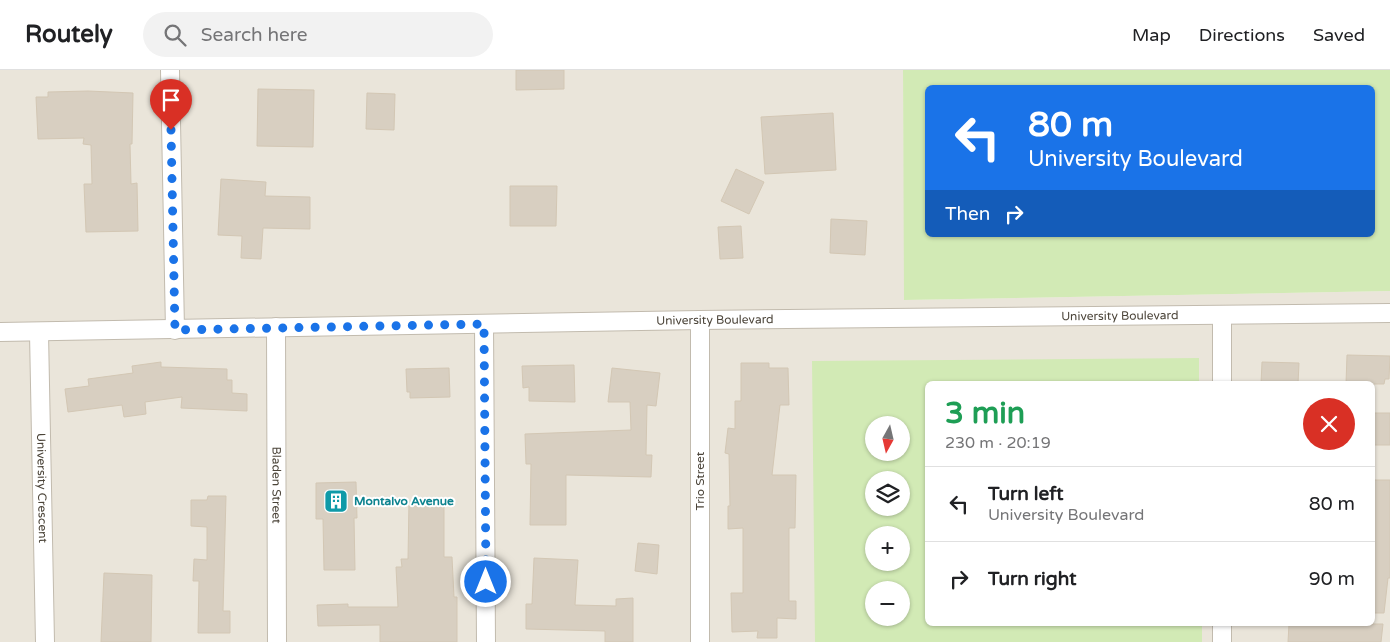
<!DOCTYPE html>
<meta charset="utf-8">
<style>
:root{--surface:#fff;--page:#f2f2f2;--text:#202124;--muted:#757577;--line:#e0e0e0}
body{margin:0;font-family:"Varela Round",sans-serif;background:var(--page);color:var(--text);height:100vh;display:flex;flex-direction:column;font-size:19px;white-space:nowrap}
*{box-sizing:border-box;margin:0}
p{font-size:16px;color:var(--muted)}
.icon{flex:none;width:28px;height:28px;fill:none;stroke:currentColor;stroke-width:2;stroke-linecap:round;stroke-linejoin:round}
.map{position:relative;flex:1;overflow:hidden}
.details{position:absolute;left:925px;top:311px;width:450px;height:245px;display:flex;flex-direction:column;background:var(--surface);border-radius:8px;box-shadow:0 1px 4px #0004}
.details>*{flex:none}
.banner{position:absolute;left:925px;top:15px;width:450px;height:152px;border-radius:8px;box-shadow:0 1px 4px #0004;background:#1a73e8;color:#fff;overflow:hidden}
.needle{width:32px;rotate:188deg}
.fabs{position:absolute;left:865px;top:346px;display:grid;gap:10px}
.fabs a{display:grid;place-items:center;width:45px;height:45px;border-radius:50%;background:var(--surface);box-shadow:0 1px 4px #0004;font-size:25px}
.pin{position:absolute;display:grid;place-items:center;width:42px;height:42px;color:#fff;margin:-51px -21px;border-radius:50% 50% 50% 0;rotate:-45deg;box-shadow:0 0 5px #0007}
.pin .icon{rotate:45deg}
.me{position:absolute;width:55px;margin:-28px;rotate:0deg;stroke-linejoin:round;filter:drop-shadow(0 0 4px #0008)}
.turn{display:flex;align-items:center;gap:18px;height:105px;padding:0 20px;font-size:22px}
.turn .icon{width:65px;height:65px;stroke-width:2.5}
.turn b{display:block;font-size:35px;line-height:42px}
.then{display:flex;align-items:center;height:48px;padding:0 20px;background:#0003;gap:10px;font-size:19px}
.round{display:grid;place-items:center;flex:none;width:52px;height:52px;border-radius:26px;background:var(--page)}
.head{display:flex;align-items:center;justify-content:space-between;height:85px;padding:0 20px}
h1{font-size:30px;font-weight:700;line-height:38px;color:#1e9e55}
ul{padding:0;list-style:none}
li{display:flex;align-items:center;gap:15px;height:75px;padding:0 20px;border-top:1px solid var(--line)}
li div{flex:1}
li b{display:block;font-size:19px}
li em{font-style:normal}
header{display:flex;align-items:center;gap:30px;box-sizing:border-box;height:70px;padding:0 25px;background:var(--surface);border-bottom:1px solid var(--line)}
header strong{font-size:24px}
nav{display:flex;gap:28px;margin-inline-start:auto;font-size:18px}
.search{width:350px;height:45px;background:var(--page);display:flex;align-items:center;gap:12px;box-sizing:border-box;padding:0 18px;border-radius:28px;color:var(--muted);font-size:19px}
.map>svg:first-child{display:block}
</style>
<header>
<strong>Routely</strong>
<div class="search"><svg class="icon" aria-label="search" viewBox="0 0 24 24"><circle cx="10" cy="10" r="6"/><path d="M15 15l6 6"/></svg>Search here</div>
<nav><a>Map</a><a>Directions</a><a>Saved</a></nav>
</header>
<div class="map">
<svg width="1390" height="572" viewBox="0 0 1390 572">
<rect width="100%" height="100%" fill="#f6f3ec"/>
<path fill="#eae5da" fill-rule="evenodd" d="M0,0H903L905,230L1390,221V572H0ZM928,314H1372V554H928ZM874,355H901V382H874ZM874,410H901V438H874ZM874,465H901V492H874ZM874,520H901V548H874Z"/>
<path fill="#d2eab5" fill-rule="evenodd" d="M903,0H1390V221L904,230ZM928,18H1372V165H928Z
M1199,288V314H928V554H1202V572H815L812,291ZM874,355H901V382H874ZM874,410H901V438H874ZM874,465H901V492H874ZM874,520H901V548H874Z"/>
<path fill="#d8cfc1" stroke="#d3c7b4" d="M516,0H564V19L516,20Z
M258,19L314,20L313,77L257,76Z
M88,21L133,23L132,74H130L131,114L137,113L138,161L86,162L84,114H92L91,75L83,74L84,68L38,69L36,27H48V22Z
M367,23L395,24L394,60L366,59Z
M833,43L836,100L765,104L761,47Z
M736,99L764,112L749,144L721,131Z
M221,109L266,112L265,126L310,127V159L263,158L261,189L241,188L242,166L218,165Z
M510,116H557L556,156H510Z
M831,149L867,151L865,185L830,183Z
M741,156L743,188L720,189L718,157Z
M1347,285L1390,286L1389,309H1385L1384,314H1346Z
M161,292V297L227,299V310H232V323L247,324V341L181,338L182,327L145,332L146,344L124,347L122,335L68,342L65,319L89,316L88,309L133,303L132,296Z
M1262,292L1299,293L1298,314H1261Z
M741,293H769V298H788L789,335H780L772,405H796L795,458H789V531H796V549L777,548V568H757L758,561L732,562L731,523H743V458L728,459V436H730L729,384L725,383L728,358L735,359V331H741Z
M574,295L575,332L529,331V317L523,318L522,296Z
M449,298L450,327L410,328V322H407L406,299Z
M612,298L660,303L656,336L647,335L646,385H652L651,407L566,405V455H530L531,394H526L525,364L631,360L630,332H608Z
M1372,343H1390V375H1372Z
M1372,410H1390V508H1388L1384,543H1372Z
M356,412L357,448H354L355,500H324L323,449H316V413Z
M208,426H226L223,541H230V563H198L199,511H193L194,489L207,490V457L191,456V430H207Z
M409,431L444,432V487H452L454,527H457V572H380V555L318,556L317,535L348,534V537H398L396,497H402L401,489H408Z
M638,473L659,475L657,504L635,501Z
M534,488L578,490L575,535L616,536V529L633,528V572H605V561L526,559V534H532Z
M104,503L152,505L151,572H101Z
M1289,554H1383L1381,572H1288Z"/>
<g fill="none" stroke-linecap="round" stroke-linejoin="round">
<g stroke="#c2bbae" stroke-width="20">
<g id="minor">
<path d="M170,0L175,260"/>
<path d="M484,254L486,572"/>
<path id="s1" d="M276,257L277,572"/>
<path id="s2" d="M0,262L700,250L1390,243"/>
<path id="s3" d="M39,263L45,572"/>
<path d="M1222,314V245"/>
<path d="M700,572V250"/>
<path d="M1222,572V554"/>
</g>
</g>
<use href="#minor" stroke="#fff" stroke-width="18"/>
</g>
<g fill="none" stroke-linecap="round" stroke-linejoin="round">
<path stroke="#1a73e8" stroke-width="9" stroke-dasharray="0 16.2" d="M171,60L175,260L484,254L486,512"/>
</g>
<defs>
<g id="building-square" transform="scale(1.25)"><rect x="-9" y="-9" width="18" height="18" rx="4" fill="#0f9aa8" stroke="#fff"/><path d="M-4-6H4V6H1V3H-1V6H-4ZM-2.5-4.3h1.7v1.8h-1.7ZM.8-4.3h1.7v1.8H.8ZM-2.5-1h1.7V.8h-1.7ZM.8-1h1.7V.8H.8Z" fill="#fff"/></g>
</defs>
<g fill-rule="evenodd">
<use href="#building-square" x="336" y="431"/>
</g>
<g text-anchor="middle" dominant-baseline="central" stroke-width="4" stroke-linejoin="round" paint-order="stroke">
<g font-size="12" fill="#4b4439" stroke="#fff">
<text stroke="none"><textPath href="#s2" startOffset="1120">University Boulevard</textPath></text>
<text stroke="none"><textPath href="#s2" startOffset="715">University Boulevard</textPath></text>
<text transform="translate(700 411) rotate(-90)">Trio Street</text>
<text stroke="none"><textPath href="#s1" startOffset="158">Bladen Street</textPath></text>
<text stroke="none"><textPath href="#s3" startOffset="155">University Crescent</textPath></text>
</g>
<g font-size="12" font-weight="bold" fill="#0d838f" stroke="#fff" text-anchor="start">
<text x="354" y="431">Montalvo Avenue</text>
</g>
</g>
</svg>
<div class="fabs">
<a><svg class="needle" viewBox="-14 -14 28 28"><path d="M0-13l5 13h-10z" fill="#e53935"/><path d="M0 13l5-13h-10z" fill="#757577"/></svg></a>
<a><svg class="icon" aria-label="layers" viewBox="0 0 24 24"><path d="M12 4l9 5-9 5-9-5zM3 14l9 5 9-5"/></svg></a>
<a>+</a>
<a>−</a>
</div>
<div class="pin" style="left:171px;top:60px;background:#d93025"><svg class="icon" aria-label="arrive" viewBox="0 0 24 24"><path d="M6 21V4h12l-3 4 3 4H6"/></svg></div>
<svg class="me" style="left:486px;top:512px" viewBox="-20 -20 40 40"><circle r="17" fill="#1a73e8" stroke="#fff" stroke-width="3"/><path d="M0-11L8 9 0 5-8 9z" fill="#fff"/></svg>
<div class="banner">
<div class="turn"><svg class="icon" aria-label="left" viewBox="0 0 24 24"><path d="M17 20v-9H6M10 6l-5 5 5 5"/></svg><div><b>80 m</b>University Boulevard</div></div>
<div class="then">Then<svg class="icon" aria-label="right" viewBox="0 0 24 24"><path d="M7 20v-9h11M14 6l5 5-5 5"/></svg></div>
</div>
<section class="details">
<div class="head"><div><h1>3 min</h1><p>230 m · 20:19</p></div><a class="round" style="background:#d93025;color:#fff"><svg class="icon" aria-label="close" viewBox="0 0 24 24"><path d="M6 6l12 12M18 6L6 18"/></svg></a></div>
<ul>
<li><svg class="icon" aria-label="left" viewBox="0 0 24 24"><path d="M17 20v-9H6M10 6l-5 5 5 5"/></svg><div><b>Turn left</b><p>University Boulevard</p></div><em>80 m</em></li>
<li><svg class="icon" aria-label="right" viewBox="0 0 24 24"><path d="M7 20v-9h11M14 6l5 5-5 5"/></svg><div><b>Turn right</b></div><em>90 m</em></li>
</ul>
</section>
</div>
